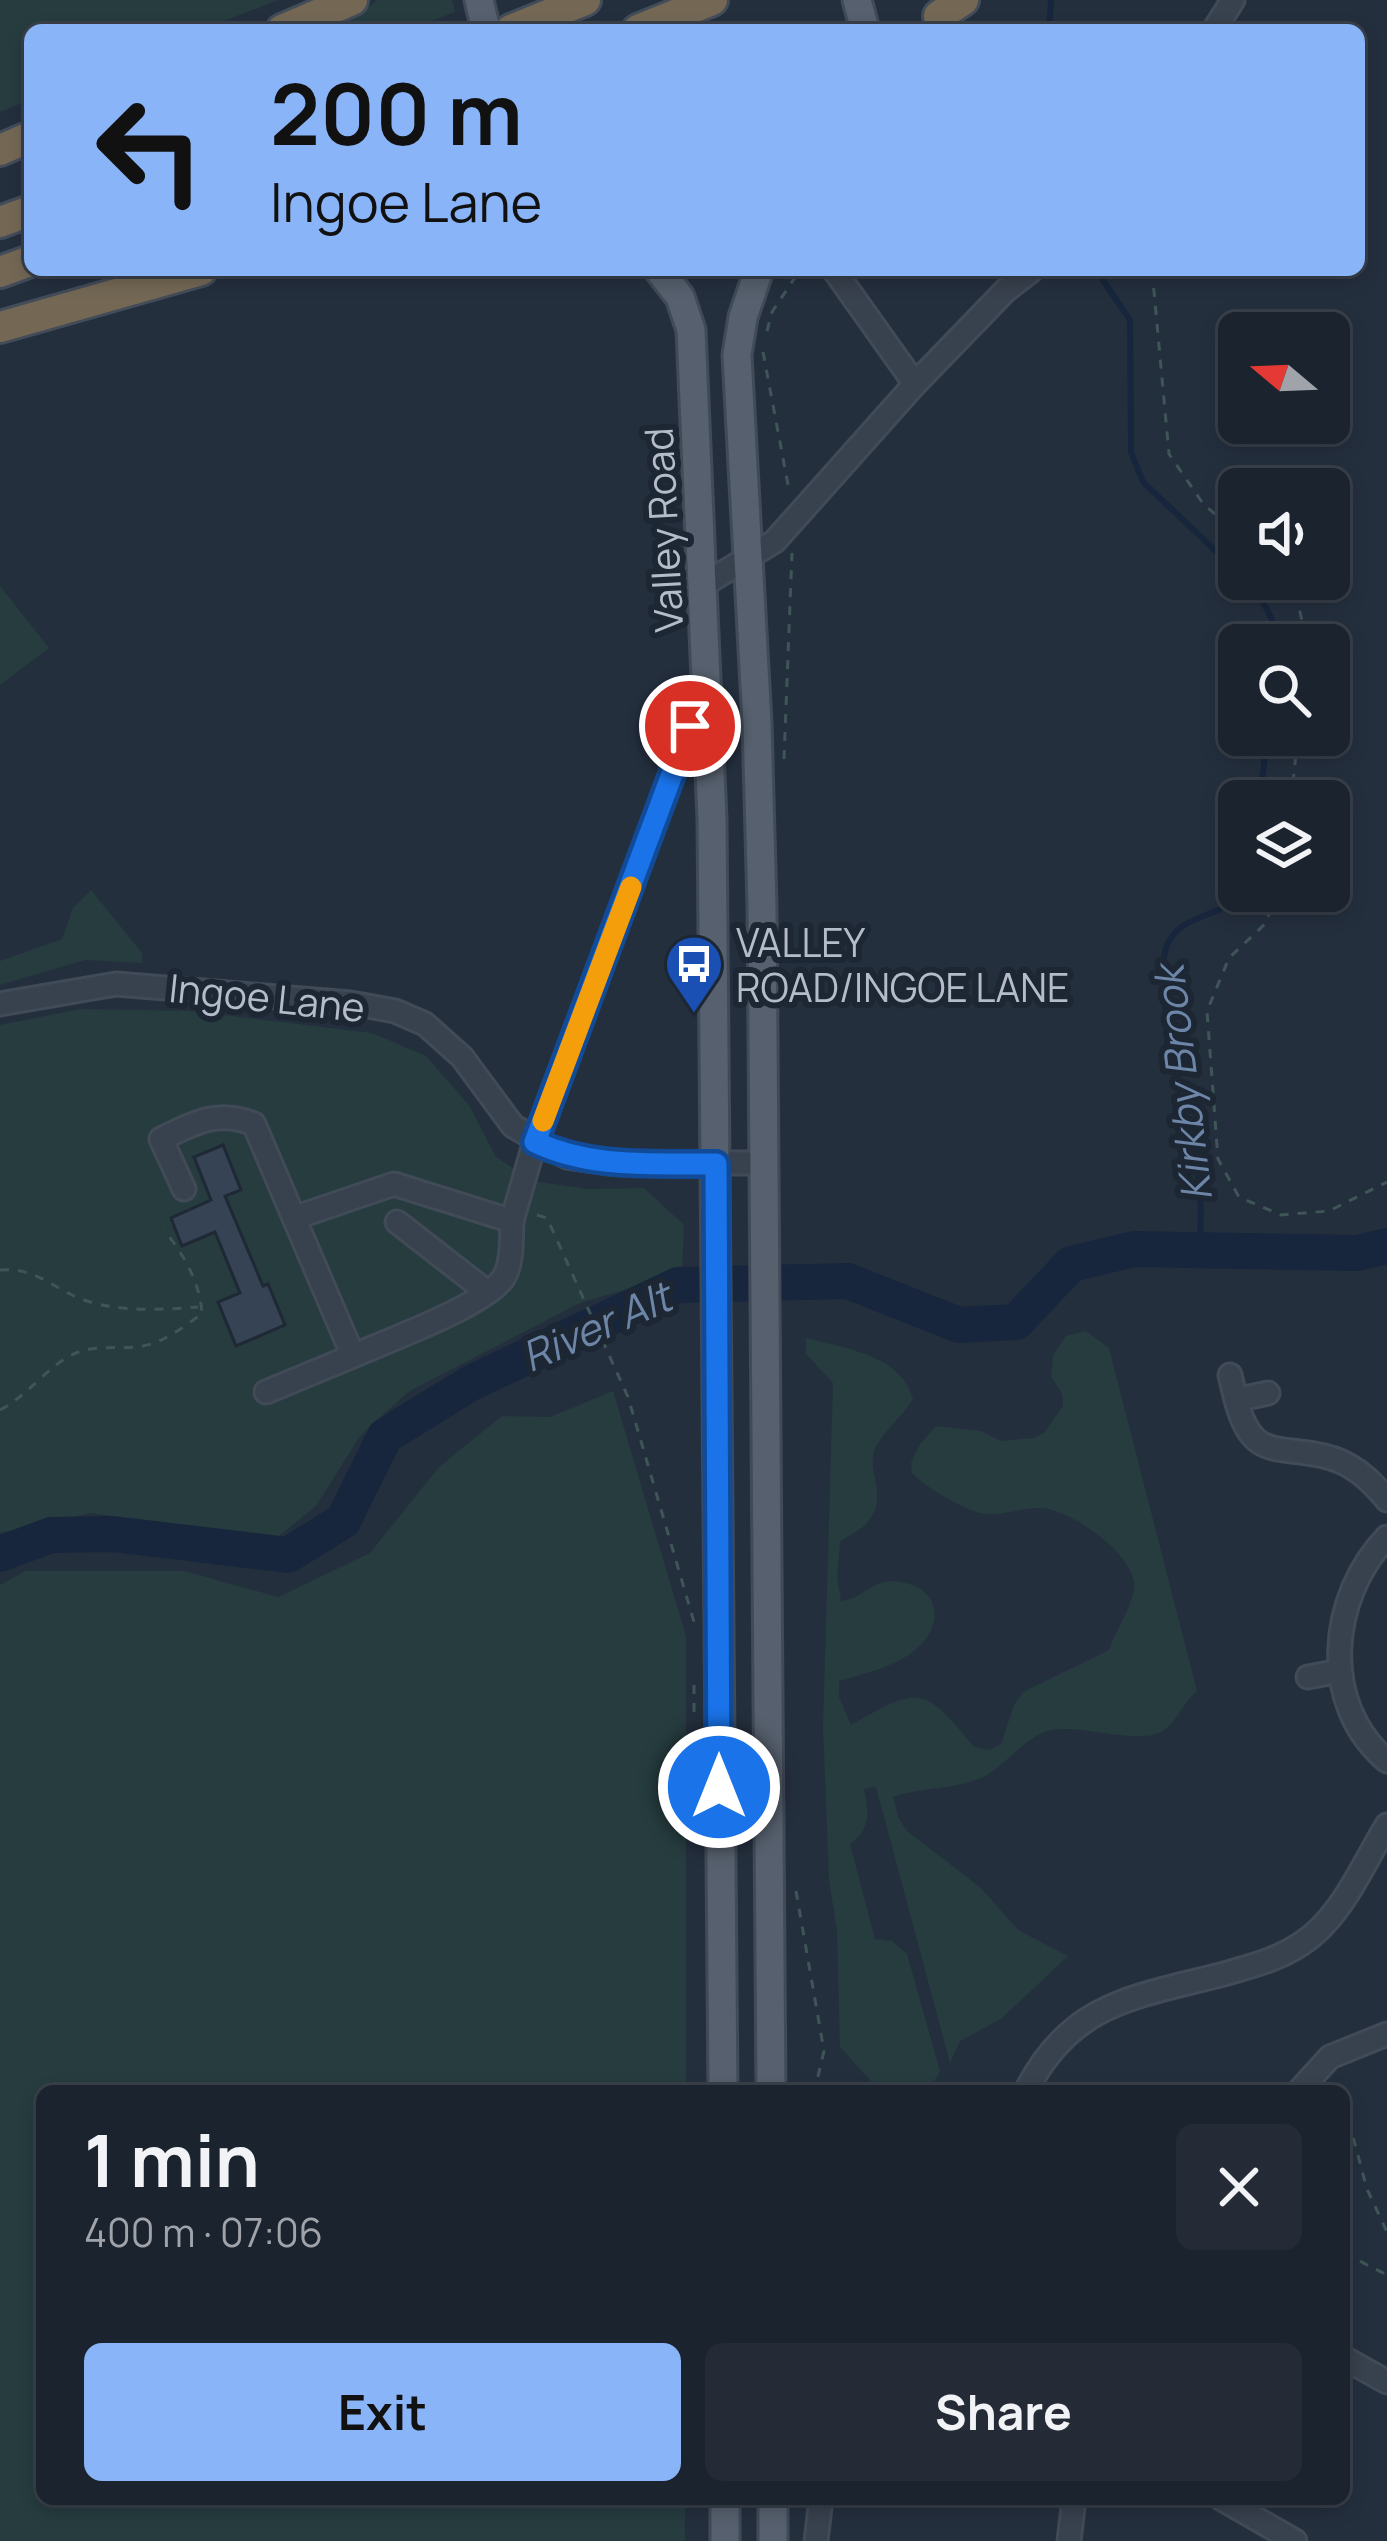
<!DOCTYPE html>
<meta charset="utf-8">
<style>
:root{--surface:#1b232e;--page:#242b36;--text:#f1f3f6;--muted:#a0a4aa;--line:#39404a;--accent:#8ab4f8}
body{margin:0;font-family:Manrope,sans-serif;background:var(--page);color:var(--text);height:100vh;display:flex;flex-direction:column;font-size:45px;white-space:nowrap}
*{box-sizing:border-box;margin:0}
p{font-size:39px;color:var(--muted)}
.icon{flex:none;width:66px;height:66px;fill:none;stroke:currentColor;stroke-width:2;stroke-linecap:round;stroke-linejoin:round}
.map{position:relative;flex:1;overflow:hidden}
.panel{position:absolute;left:36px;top:2085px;width:1314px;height:420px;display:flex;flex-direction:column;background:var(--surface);border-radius:18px;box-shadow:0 6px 18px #0003,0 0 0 3px var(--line)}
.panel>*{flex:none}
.top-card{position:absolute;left:24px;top:24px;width:1341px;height:252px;border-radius:18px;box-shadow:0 6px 18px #0003,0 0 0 3px var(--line);background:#8ab4f8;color:#111;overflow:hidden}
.needle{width:78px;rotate:289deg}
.controls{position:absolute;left:1218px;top:312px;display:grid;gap:24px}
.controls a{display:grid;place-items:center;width:132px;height:132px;border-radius:18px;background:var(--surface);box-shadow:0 6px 18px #0003,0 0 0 3px var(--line);font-size:60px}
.pin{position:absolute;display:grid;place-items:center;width:102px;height:102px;color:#fff;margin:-51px;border:6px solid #fff;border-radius:50%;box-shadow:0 3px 12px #0007}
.me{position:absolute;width:132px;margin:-66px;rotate:0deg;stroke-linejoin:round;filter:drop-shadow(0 0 9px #0008)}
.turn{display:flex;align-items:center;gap:42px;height:252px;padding:0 48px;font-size:54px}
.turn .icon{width:156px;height:156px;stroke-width:2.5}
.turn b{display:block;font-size:84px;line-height:102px}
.round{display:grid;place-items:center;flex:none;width:126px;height:126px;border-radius:18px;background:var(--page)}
.head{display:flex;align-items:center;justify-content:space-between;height:204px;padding:0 48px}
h1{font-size:72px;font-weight:700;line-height:90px}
.primary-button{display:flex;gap:24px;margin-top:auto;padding:24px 48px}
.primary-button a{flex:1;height:138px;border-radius:18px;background:var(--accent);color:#111;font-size:48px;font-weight:700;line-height:138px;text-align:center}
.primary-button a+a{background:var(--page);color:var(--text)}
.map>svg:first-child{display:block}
</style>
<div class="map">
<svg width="1387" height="2541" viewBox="0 0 1387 2541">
<rect width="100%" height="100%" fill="#242f3e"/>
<path fill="#263c3f" d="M0,0H278L201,30H30V100L0,112Z
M377,0H452L455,12L408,30H324L359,15Z
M0,586L49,648L0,685Z
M91,890L142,953V963L85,960L0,985V961L62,939L73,908Z
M80,1009L191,1011L372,1033L426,1056L469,1105L496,1157L533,1181L588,1189L644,1188L684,1225L682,1273L580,1303L408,1392L360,1436L316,1506L274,1540L91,1513L0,1533V1025Z
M1086,1331L1109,1348L1197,1691C1185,1701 1179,1716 1168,1727C1147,1749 1084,1724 1052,1730C1026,1735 1007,1765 983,1777C955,1790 921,1787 893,1797L898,1817L907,1831L981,1888L1018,1930L1068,1956L1001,2019L960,2041L950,2063L876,1787L864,1789C869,1812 871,1829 850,1844L875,1939L892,1941L907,1954L940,2071L935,2081L903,2091H880L840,2047L837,1931L829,1880L823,1726L833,1383L806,1354V1338C844,1348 902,1355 913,1399C903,1416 887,1428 877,1445C863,1467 889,1492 870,1519C863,1530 850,1534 840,1542L837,1577L841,1601C862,1600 873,1577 900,1582C946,1589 943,1631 910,1654C888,1669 863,1674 839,1681V1697L851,1725C919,1686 924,1685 974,1747L990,1750L1001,1744L1014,1705L1023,1692L1109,1650C1115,1633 1132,1605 1134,1590C1139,1556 1071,1510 1042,1508C1020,1507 997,1519 976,1512C954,1504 928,1489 912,1473L911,1463L920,1444L936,1426L981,1431L1001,1441L1033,1438L1044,1433L1063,1406L1062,1394L1051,1376L1053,1355L1066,1336Z
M613,1391L686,1636V2091H42V2499H685V2541H0V1585L25,1571H184L278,1597L370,1553L439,1467L502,1416L550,1417Z"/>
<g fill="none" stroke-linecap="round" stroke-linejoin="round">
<path stroke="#17263c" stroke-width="6" d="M1049,30L1051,1
M1096,270L1130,320L1131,452L1143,482L1239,573
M1245,579C1261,596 1277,621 1277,645
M1259,801L1268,735
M1199,1248C1201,1226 1202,1205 1199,1183C1192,1133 1149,981 1168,943C1184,911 1225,919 1242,891"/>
<path stroke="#17263c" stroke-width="36" d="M0,1554L51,1535L113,1534L288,1555L343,1521L385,1436L471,1383L678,1285L848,1281L959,1325L1016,1322L1071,1264L1134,1249L1357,1253L1387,1246"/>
</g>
<path fill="#364354" stroke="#1f2835" stroke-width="3" d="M223,1145L241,1190L225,1196L263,1286L268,1284L285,1325L236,1346L218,1302L240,1293L215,1232L182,1246L171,1218L211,1200L194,1157Z"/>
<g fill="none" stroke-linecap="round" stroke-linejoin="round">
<g stroke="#414a57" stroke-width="27">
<path id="minor" d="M1214,30L1233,0
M834,270L915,384
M705,584L775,541L915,384L1005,291L1032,270
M0,1004L116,984L351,1003L395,1011L425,1024L462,1057L513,1126L567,1157L611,1163H764
M184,1189L161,1139C194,1123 218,1109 254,1124L294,1218L394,1184L512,1221L535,1141L690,726
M397,1222L487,1292
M353,1356C386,1341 487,1305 504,1277C513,1261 511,1238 512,1221
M1230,1375L1236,1400L1268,1393
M266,1392L353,1356L294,1218
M1236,1400C1252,1460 1275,1445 1324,1456C1351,1462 1370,1479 1387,1500
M1387,1537C1329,1597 1319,1704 1387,1761
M1308,1677L1340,1671
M1026,2091C1071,2002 1135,1997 1224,1974C1251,1966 1277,1960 1301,1944C1341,1919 1363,1864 1387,1825
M1299,2091L1330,2057L1387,2034
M1344,2358L1387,2382
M1222,2499L1295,2541
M816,2541L821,2499
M1069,2541L1074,2499"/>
</g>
<g stroke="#414a57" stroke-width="33">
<path id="major" d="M479,0L486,30
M857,0L865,30
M659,270L680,297L691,330L712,819L723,2091
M759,270L743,317L737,355L757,723L762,907L771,2091
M725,2499V2541
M773,2499V2541"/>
</g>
<g stroke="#434c59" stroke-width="36">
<path id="highway" d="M939,16L963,0
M282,30L352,0
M511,30L585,0
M638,30L712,0
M0,150L30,137
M0,222L30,211
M0,272L30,261
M0,327L201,270"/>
</g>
<path stroke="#3f5557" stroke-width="3" stroke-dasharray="9 9" stroke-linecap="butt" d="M1152,270L1169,454L1204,505L1239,533
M767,331L772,312L800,270
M763,352L789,490
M1284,579L1296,596L1308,645
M784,759L792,553
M1291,801L1298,735
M1276,891L1266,923L1229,958L1207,1011L1218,1159L1239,1197L1281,1215L1329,1211L1387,1182
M537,1215L547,1218L628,1397L694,1622
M0,1270C29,1267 48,1283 72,1295C109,1313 159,1310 198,1307
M0,1410C29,1395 49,1364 76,1353C98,1344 121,1350 143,1346C165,1342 184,1326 202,1314C200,1282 184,1255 164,1230
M694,1685V1717
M796,1891L824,2051L815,2089
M1344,2103L1367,2189L1387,2232
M1344,2253L1387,2275"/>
<use href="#minor" stroke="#38414e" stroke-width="21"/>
<use href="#major" stroke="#56606e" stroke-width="27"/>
<use href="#highway" stroke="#746855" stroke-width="30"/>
</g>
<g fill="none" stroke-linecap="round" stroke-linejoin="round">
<g stroke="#114b97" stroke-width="30">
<path id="route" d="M690,726L535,1142C592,1169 653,1163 716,1164L719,1787"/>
</g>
<use href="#route" stroke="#1a73e8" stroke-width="21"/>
<path stroke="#f59e0b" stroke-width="21" d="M543,1121L631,887"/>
</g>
<defs>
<g id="bus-pin" transform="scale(3)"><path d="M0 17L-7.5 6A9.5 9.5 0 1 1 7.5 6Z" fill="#1a4fb4" stroke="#1d2633"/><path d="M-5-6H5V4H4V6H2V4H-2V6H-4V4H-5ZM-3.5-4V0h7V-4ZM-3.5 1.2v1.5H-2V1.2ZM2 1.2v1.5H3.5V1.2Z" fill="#fff"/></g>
</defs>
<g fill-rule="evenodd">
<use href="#bus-pin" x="694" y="964"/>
</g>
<g text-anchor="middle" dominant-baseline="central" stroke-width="12" stroke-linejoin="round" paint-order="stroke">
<g font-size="39" fill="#b4bcc9" stroke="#1d2633">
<text transform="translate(663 530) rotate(-93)">Valley Road</text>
<text transform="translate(267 997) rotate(6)">Ingoe Lane</text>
</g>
<g font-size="39" fill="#b4bcc9" stroke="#1d2633" text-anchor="start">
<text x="736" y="942">VALLEY<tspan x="736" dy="45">ROAD/INGOE LANE</tspan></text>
</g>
<g font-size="42" font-style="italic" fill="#6d86a8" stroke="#1d2633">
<text transform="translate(1182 1084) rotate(-97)">Kirkby Brook</text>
<text transform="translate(596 1326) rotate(-24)">River Alt</text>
</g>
</g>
</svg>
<div class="controls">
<a><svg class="needle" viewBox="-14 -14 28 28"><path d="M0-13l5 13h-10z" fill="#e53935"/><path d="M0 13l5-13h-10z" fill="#a0a4aa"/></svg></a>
<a><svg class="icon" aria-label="sound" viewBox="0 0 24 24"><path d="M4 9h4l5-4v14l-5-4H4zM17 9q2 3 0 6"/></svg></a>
<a><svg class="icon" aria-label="search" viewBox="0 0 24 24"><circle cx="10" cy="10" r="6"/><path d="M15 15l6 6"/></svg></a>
<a><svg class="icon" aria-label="layers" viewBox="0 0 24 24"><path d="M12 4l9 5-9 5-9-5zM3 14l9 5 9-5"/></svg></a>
</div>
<div class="pin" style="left:690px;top:726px;background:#d93025"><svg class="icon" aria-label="arrive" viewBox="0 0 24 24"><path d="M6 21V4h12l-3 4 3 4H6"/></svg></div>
<svg class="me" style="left:719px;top:1787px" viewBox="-20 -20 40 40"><circle r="17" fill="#1a73e8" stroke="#fff" stroke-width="3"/><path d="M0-11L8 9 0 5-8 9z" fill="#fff"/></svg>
<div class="top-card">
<div class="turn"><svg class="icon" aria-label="left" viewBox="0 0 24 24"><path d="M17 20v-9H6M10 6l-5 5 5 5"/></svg><div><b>200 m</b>Ingoe Lane</div></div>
</div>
<section class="panel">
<div class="head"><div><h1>1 min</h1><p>400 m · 07:06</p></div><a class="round"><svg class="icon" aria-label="close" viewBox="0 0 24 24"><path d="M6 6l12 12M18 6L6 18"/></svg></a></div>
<div class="primary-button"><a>Exit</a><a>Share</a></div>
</section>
</div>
